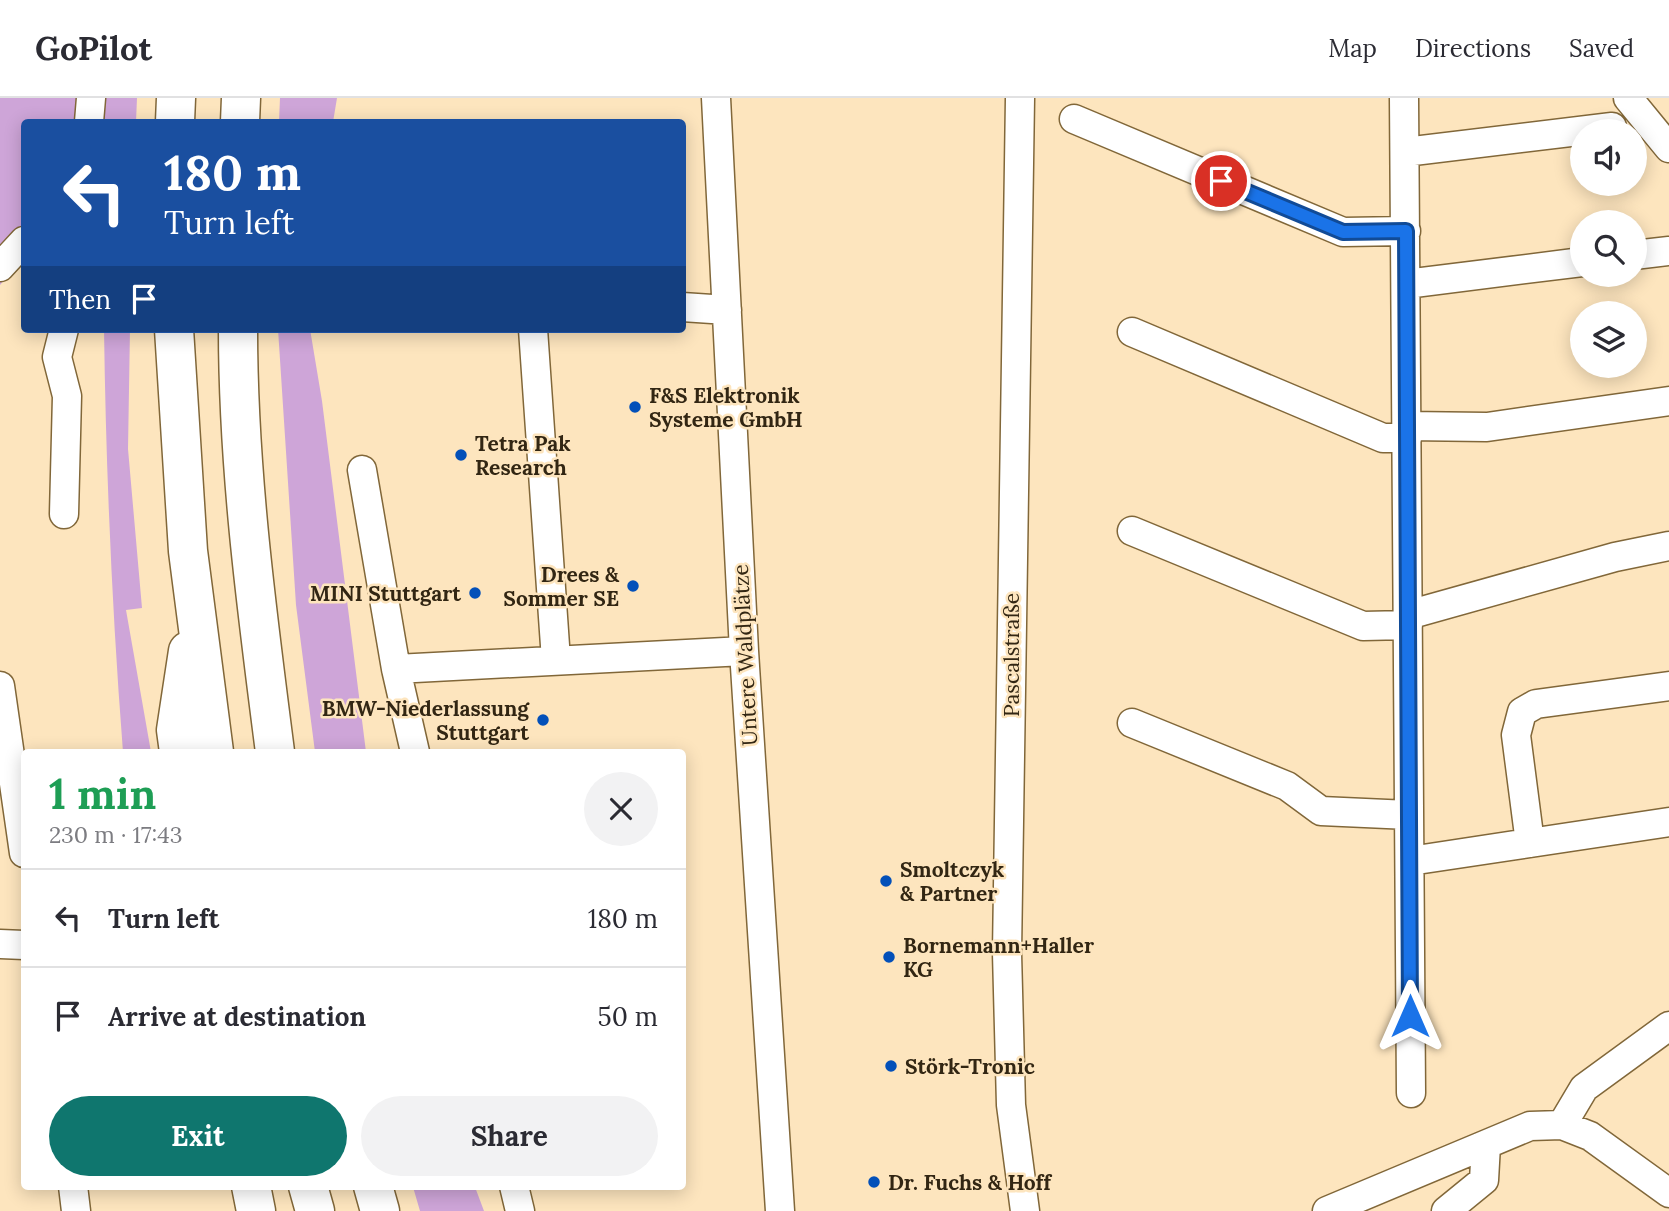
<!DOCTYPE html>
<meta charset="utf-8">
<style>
:root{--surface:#fff;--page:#f2f2f3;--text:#2b2b33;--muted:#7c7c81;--line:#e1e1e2;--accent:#0f766e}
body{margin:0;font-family:Lora,serif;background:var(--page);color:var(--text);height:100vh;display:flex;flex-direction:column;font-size:26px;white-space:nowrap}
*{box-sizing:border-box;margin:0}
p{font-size:23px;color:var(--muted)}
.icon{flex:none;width:38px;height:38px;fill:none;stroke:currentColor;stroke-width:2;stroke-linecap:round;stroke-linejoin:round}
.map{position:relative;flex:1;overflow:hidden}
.side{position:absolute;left:21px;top:651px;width:665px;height:441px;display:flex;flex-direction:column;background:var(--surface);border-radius:7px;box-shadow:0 4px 18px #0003}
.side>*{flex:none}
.banner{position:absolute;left:21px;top:21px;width:665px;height:214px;border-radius:7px;box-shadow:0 4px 18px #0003;background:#1a4fa0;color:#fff;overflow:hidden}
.fabs{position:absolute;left:1570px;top:21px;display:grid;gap:14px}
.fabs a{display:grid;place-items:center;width:77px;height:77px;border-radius:50%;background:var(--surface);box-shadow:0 4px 18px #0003;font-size:35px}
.pin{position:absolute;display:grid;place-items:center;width:60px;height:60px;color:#fff;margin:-30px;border:4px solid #fff;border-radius:50%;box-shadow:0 2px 7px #0007}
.me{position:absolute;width:77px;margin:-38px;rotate:0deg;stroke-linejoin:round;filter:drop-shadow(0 0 5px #0008)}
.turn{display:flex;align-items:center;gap:24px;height:147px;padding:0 28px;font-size:32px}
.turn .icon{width:91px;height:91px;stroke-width:2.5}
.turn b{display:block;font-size:49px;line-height:60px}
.then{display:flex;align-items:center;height:66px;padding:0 28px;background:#0003;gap:14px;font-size:26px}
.round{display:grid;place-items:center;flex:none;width:74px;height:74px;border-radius:37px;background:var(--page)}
.summary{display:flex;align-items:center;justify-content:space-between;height:119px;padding:0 28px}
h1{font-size:42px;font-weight:700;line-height:52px;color:#1e9e55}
.primary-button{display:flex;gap:14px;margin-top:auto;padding:14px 28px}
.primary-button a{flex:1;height:80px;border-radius:42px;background:var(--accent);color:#fff;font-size:28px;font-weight:700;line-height:80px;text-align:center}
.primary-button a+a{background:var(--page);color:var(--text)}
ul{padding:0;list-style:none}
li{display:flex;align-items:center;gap:21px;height:98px;padding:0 28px;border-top:2px solid var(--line)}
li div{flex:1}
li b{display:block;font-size:26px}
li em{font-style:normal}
header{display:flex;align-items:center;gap:42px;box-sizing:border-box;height:98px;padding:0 35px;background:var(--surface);border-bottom:2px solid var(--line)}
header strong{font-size:33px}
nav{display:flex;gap:38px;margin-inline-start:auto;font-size:24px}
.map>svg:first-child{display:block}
</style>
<header>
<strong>GoPilot</strong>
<nav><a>Map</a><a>Directions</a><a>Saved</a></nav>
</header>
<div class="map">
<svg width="1669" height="1113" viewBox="0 0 1669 1113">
<rect width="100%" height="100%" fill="#fde5be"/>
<path fill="#cea5d8" d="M0,0H137L136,24H24V159L0,187Z
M280,0H337L333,24H279Z
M104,231H130L128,351L142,510L126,512L151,654H123C112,513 106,373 104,231Z
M278,231H310L322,303L366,654H315L296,507Z
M413,1089H475L484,1113H420Z"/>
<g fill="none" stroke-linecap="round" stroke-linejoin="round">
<g stroke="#816739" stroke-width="31">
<path id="minor" d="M716,0L744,553L780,1113
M1020,0L1007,855L1011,1007L1025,1113
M1404,0L1411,995
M1628,0L1669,50
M1074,21L1343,134L1406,133
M89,24L91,0
M1405,54L1612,29
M1634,157L1669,153
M0,169L24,143
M1406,186L1582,164
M682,209L727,212
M533,231L556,562
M1132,234L1383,340H1407
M1407,328L1487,329L1669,303
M362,372L396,571L415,654
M64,416L67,298L57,259L64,231
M1132,433L1363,528L1408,527
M1408,517L1615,459L1669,448
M396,571L744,553
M0,588L24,755
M1132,625L1287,688L1321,713L1409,717
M1530,745L1516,637L1522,614L1536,606L1669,588
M1410,763L1669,724
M0,846L24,847
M1562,1027L1584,990L1669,928
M73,1088L76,1113
M514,1088L520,1113
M1327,1113L1530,1028L1562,1027L1590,1038L1669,1095
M1446,1113L1484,1082L1486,1047"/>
</g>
<g stroke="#816739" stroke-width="41">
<path id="highway" d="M175,24L176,0
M240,24L241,0
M174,231L188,453L214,654
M238,231C238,373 257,514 275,654
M179,654L176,632L188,553
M251,1088L256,1113
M308,1088L315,1113
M373,1088L380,1113"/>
</g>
<use href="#minor" stroke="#fff" stroke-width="28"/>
<use href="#highway" stroke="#fff" stroke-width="38"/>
</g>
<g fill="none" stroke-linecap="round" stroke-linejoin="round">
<g stroke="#114b97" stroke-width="18">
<path id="route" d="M1221,83L1343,134L1406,133L1410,918"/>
</g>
<use href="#route" stroke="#1a73e8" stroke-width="12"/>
</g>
<g fill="#0350b9" stroke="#fde5be" stroke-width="2.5">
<circle cx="635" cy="309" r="7"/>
<circle cx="461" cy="357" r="7"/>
<circle cx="633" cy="488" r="7"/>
<circle cx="475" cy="495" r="7"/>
<circle cx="543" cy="622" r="7"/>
<circle cx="886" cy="783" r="7"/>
<circle cx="889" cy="859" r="7"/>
<circle cx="891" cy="968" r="7"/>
<circle cx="874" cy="1084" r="7"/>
</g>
<g text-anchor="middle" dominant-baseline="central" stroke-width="5" stroke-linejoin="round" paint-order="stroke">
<g font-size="21" font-weight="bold" fill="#322613" stroke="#fde5be" text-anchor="start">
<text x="649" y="297">F&amp;S Elektronik<tspan x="649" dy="24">Systeme GmbH</tspan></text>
<text x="475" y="345">Tetra Pak<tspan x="475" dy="24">Research</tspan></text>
<text x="619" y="476" text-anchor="end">Drees &amp;<tspan x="619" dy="24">Sommer SE</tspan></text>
<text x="461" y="495" text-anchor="end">MINI Stuttgart</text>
<text x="529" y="610" text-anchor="end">BMW-Niederlassung<tspan x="529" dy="24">Stuttgart</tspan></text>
<text x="900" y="771">Smoltczyk<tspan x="900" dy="24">&amp; Partner</tspan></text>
<text x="903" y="847">Bornemann+Haller<tspan x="903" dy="24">KG</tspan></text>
<text x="905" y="968">Störk-Tronic</text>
<text x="888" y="1084">Dr. Fuchs &amp; Hoff</text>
</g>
<g font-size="21" fill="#322613" stroke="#fde5be">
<text transform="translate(745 557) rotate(-93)">Untere Waldplätze</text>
<text transform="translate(1011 557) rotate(-90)">Pascalstraße</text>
</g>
</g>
</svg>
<div class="fabs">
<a><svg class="icon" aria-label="sound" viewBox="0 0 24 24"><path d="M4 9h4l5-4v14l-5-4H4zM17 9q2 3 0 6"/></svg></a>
<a><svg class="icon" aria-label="search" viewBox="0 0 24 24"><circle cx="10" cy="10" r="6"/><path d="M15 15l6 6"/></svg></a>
<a><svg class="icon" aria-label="layers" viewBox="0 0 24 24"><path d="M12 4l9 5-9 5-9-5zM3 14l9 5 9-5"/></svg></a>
</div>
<div class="pin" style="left:1221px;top:83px;background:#d93025"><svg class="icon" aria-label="arrive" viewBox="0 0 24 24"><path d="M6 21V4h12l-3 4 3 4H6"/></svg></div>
<svg class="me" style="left:1410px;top:918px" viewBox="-20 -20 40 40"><path d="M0-17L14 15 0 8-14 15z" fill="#1a73e8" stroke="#fff" stroke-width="4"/></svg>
<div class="banner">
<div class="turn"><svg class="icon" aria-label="left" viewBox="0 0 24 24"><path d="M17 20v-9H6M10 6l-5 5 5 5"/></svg><div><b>180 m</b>Turn left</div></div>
<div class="then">Then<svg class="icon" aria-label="arrive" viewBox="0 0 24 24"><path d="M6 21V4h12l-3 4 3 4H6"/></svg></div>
</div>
<section class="side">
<div class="summary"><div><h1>1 min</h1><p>230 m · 17:43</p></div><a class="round"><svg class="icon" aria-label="close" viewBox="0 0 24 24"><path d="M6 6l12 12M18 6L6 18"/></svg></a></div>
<ul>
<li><svg class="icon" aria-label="left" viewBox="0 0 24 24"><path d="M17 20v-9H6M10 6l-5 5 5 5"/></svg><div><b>Turn left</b></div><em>180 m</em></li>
<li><svg class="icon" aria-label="arrive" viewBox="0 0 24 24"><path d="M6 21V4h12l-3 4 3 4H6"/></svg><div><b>Arrive at destination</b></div><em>50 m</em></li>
</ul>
<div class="primary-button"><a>Exit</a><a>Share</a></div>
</section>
</div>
